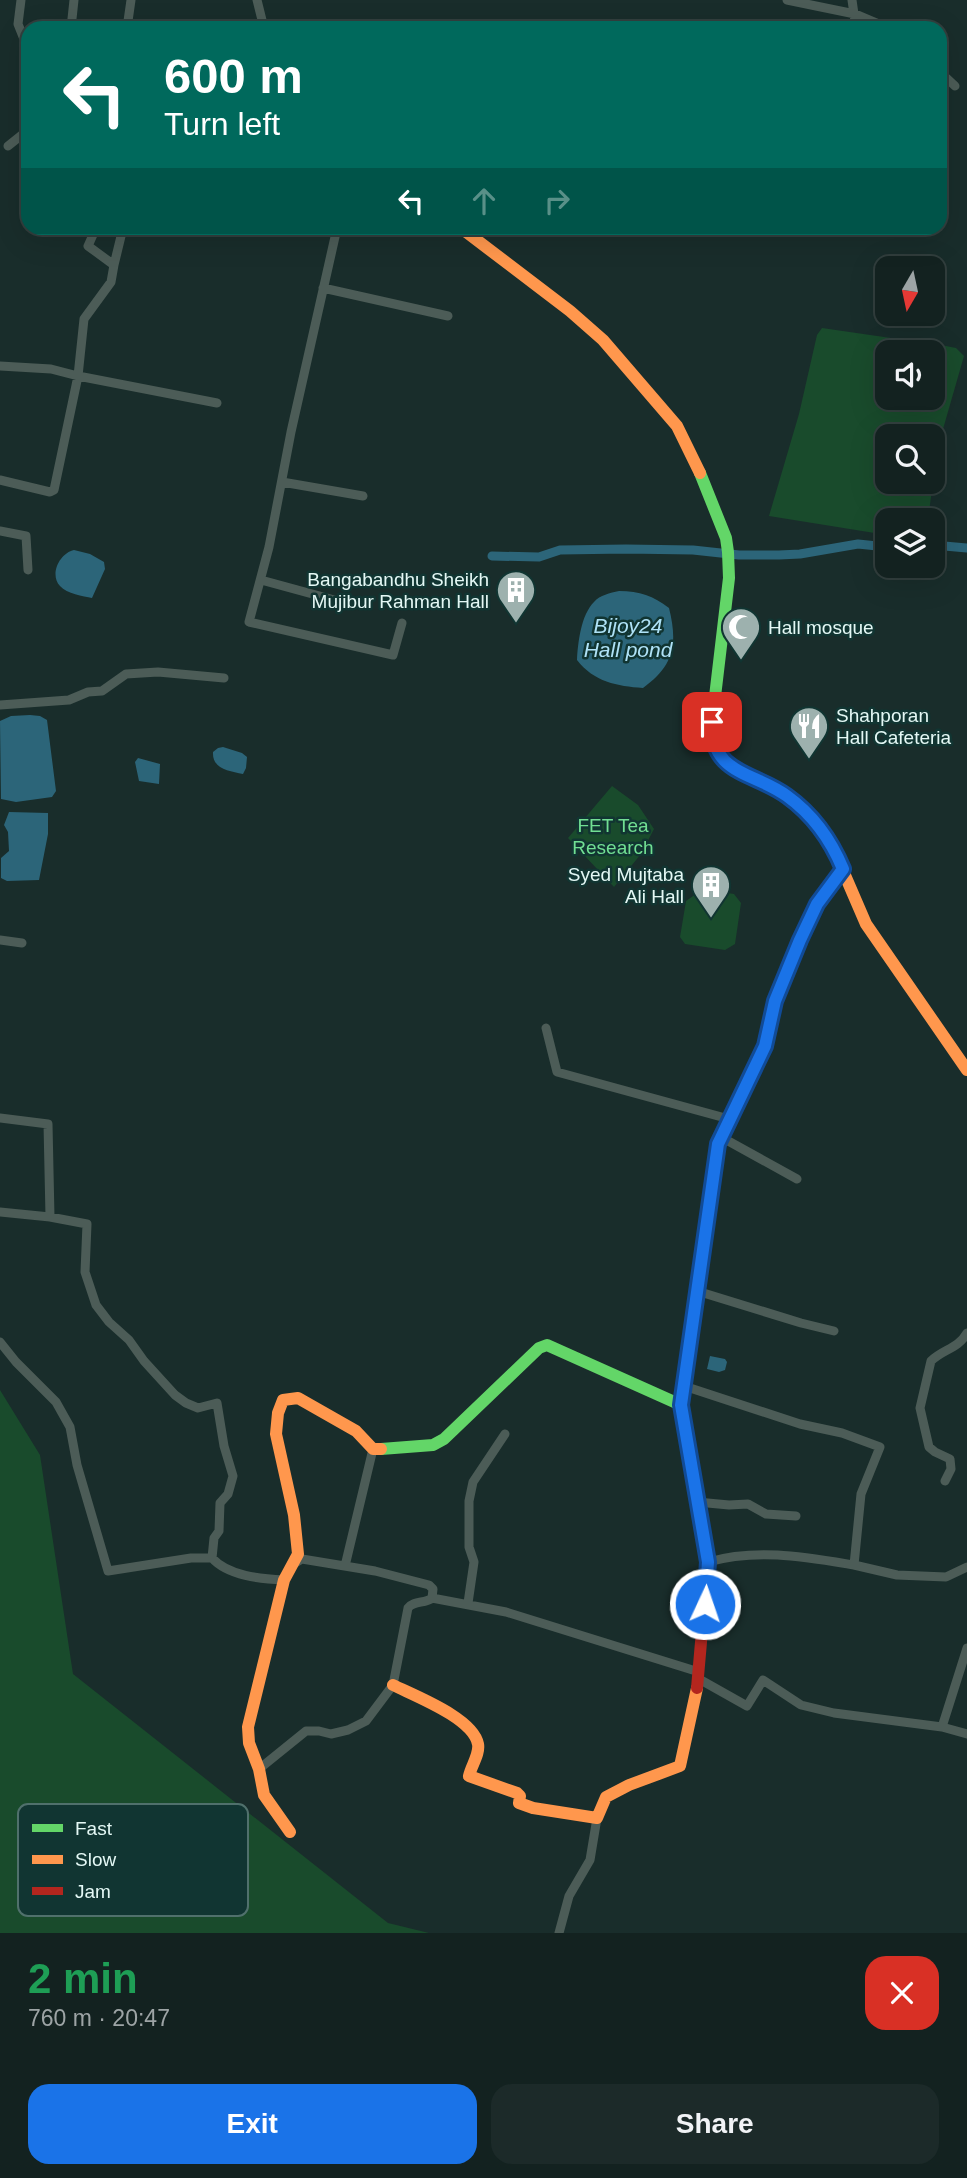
<!DOCTYPE html>
<meta charset="utf-8">
<style>
:root{--surface:#132220;--page:#1c2a29;--text:#f1f3f6;--muted:#9da4a5;--line:#323f3e;--accent:#1a73e8}
body{margin:0;font-family:Helvetica,sans-serif;background:var(--page);color:var(--text);height:100vh;display:flex;flex-direction:column;font-size:26px;white-space:nowrap}
*{box-sizing:border-box;margin:0}
p{font-size:23px;color:var(--muted)}
.icon{flex:none;width:38px;height:38px;fill:none;stroke:currentColor;stroke-width:2;stroke-linecap:round;stroke-linejoin:round}
.map{position:relative;height:1933px;overflow:hidden}
.details{display:flex;flex-direction:column;background:var(--surface);flex:1}
.details>*{flex:none}
.hud{position:absolute;left:21px;top:21px;width:926px;height:214px;border-radius:21px;box-shadow:0 7px 28px #0002,0 0 0 2px var(--line);background:#00695c;color:#fff;overflow:hidden}
.needle{width:46px;rotate:189deg}
.controls{position:absolute;left:875px;top:256px;display:grid;gap:14px}
.controls a{display:grid;place-items:center;width:70px;height:70px;border-radius:14px;background:var(--surface);box-shadow:0 7px 28px #0002,0 0 0 2px var(--line);font-size:35px}
.pin{position:absolute;display:grid;place-items:center;width:60px;height:60px;color:#fff;margin:-30px;border-radius:14px;box-shadow:0 4px 10px #0006}
.me{position:absolute;width:77px;margin:-38px;rotate:3deg;stroke-linejoin:round;filter:drop-shadow(0 0 5px #0008)}
.turn{display:flex;align-items:center;gap:24px;height:147px;padding:0 28px;font-size:32px}
.turn .icon{width:91px;height:91px;stroke-width:2.5}
.turn b{display:block;font-size:49px;line-height:60px}
.lanes{display:flex;align-items:center;height:66px;padding:0 28px;background:#0003;justify-content:center;gap:35px;direction:ltr}
.lanes .off{opacity:.35}
.round{display:grid;place-items:center;flex:none;width:74px;height:74px;border-radius:21px;background:var(--page)}
.headline{display:flex;align-items:center;justify-content:space-between;height:119px;padding:0 28px}
h1{font-size:42px;font-weight:700;line-height:52px;color:#1e9e55}
.primary-button{display:flex;gap:14px;margin-top:auto;padding:14px 28px}
.primary-button a{flex:1;height:80px;border-radius:21px;background:var(--accent);color:#fff;font-size:28px;font-weight:700;line-height:80px;text-align:center}
.primary-button a+a{background:var(--page);color:var(--text)}
.map>svg:first-child{display:block}
</style>
<div class="map">
<svg width="967" height="1933" viewBox="0 0 967 1933">
<rect width="100%" height="100%" fill="#192d2b"/>
<path fill="#194b2c" fill-rule="evenodd" d="M822,328L946,346L956,348L964,356L939,443L933,442V436H887V481H933L928,520H887V535L769,516L799,414L817,335ZM887,352H933V397H887Z
M612,786L638,805L654,829L641,854L614,887L568,838Z
M703,889L734,894L741,903L735,944L725,950L685,944L680,937L686,901Z
M0,1390L40,1455L73,1674L388,1923L429,1933H0Z"/>
<path fill="#2c6579" d="M74,550L90,554L104,562L105,569L92,598C83,596 67,594 60,586C49,574 60,553 74,550Z
M619,591C640,591 653,596 669,608C678,644 674,666 643,688C617,686 594,682 577,660C578,642 581,615 594,602C600,595 610,593 619,591Z
M30,715L40,716L47,720L56,791L52,797L16,802L1,799L0,721L11,716Z
M223,747L242,753L247,757L246,768L243,774C229,771 212,769 213,752L218,748Z
M138,758L160,764L159,784L139,781L135,762Z
M9,812L48,813V834L39,880L7,881L1,878V858L9,851L8,832L4,825Z
M710,1356L725,1359L727,1362L725,1370L719,1372L707,1369Z"/>
<g fill="none" stroke-linecap="round" stroke-linejoin="round">
<path stroke="#2c6579" stroke-width="9" d="M933,545L967,548
M492,556L539,557L560,550L626,549L693,550L739,555H779L800,554L858,544L887,547"/>
<path stroke="#4c5c57" stroke-width="9" d="M21,0L18,24L28,49
M257,0L264,28
M787,0L855,14L888,28
M852,0L856,28
M71,28L74,0
M127,28L131,0
M940,72L955,86
M8,146L28,130
M337,228L291,432L269,547L249,622L393,655L402,623
M114,265L123,228
M323,288L448,316
M0,366L51,369L78,376L84,319L111,282L114,265L88,246L96,228
M0,480L50,492L54,490L78,376L217,403
M282,482L363,496
M0,531L26,536L28,570
M261,580L349,604
M0,705L69,700L88,692L102,691L126,674L158,672L224,678
M0,940L22,943
M546,1028L557,1072L729,1119
M0,1118L48,1124L50,1217L87,1224L85,1272L96,1305L109,1322L129,1340L144,1361L175,1395L186,1403L198,1408L217,1403L224,1446L233,1476L228,1494L220,1503L219,1531L214,1538L212,1558
M721,1137L797,1179
M0,1212L50,1217
M697,1291L801,1323L834,1331
M0,1342L16,1362L56,1402L70,1427L77,1465L108,1571L191,1558H212C228,1576 261,1579 284,1580
M684,1386L800,1424L842,1433L880,1447L861,1494L854,1565L897,1575L946,1577L967,1567
M945,1481L951,1469L950,1459L935,1452L929,1447L920,1408L931,1361C943,1349 958,1349 967,1333
M697,1502L729,1505L748,1504L766,1514L796,1516
M708,1562C757,1548 805,1557 854,1565
M292,1565L302,1559L375,1571L429,1585L433,1589L432,1598
M345,1566L373,1449
M468,1603L474,1562L469,1547V1501L473,1482L505,1434
M699,1679L747,1706L763,1680L801,1705L834,1713L942,1727L967,1734
M942,1727L967,1648
M259,1769L306,1731H319L331,1734L348,1730L366,1721L393,1685L408,1608C414,1600 425,1604 432,1598L506,1612L699,1672
M559,1933L569,1896L590,1860L597,1818"/>
<path stroke="#63d668" stroke-width="12" d="M700,473L726,538L728,552L729,578L712,722C712,779 768,775 800,806C819,825 834,849 844,873
M707,1219L718,1144L765,1047L775,1001L800,940L817,904L843,868
M381,1449L433,1445L444,1439L539,1348L547,1345L681,1405"/>
<path stroke="#ff974d" stroke-width="12" d="M461,228L570,311L603,340L677,426L700,473
M844,873L866,924L967,1070
M393,1685C415,1696 473,1718 478,1744C480,1754 471,1766 469,1776L517,1793L520,1796L519,1803L533,1808L597,1818L606,1797L629,1785L680,1766L697,1688
M290,1832L264,1795L259,1769L249,1743L248,1727L284,1580L298,1554L294,1515L276,1434L278,1413L283,1400L298,1398L356,1431L373,1449H381"/>
<path stroke="#b3261e" stroke-width="12" d="M697,1688L708,1562L681,1405L707,1219"/>
</g>
<g fill="none" stroke-linecap="round" stroke-linejoin="round">
<g stroke="#114b97" stroke-width="18">
<path id="route" d="M705,1604L708,1562L681,1405L718,1144L765,1046L775,1001L800,940L817,904L843,869C831,840 812,814 787,796C755,772 710,775 712,722"/>
</g>
<use href="#route" stroke="#1a73e8" stroke-width="12"/>
</g>
<defs>
<g id="building-pin" transform="scale(2.0125)"><path d="M0 17L-7.5 6A9.5 9.5 0 1 1 7.5 6Z" fill="#9db1ae" stroke="#113532"/><path d="M-4-6H4V6H1V3H-1V6H-4ZM-2.5-4.3h1.7v1.8h-1.7ZM.8-4.3h1.7v1.8H.8ZM-2.5-1h1.7V.8h-1.7ZM.8-1h1.7V.8H.8Z" fill="#fff"/></g>
<g id="mosque-pin" transform="scale(2.0125)"><path d="M0 17L-7.5 6A9.5 9.5 0 1 1 7.5 6Z" fill="#9db1ae" stroke="#113532"/><path d="M3.5-4.9A6 6 0 1 0 3.5 4.9A5 5 0 1 1 3.5-4.9Z" fill="#fff"/></g>
<g id="restaurant-pin" transform="scale(2.0125)"><path d="M0 17L-7.5 6A9.5 9.5 0 1 1 7.5 6Z" fill="#9db1ae" stroke="#113532"/><path d="M-5-6h1v4h1v-4h1v4h1v-4h1v5L-1.5 .5V6h-2V.5L-5-1ZM5-6V6H3V1.5H1.5Q1.5-4 5-6Z" fill="#fff"/></g>
</defs>
<g fill-rule="evenodd">
<use href="#building-pin" x="516" y="590"/>
<use href="#mosque-pin" x="741" y="627"/>
<use href="#restaurant-pin" x="809" y="726"/>
<use href="#building-pin" x="711" y="885"/>
</g>
<g text-anchor="middle" dominant-baseline="central" stroke-width="5" stroke-linejoin="round" paint-order="stroke">
<g font-size="19" fill="#e4f8f5" stroke="#113532" text-anchor="end">
<text x="489" y="579">Bangabandhu Sheikh<tspan x="489" dy="22">Mujibur Rahman Hall</tspan></text>
<text x="768" y="627" text-anchor="start">Hall mosque</text>
<text x="836" y="715" text-anchor="start">Shahporan<tspan x="836" dy="22">Hall Cafeteria</tspan></text>
<text x="684" y="874">Syed Mujtaba<tspan x="684" dy="22">Ali Hall</tspan></text>
</g>
<g font-size="19" fill="#71df93" stroke="#113532">
<text x="613" y="825">FET Tea<tspan x="613" dy="22">Research</tspan></text>
</g>
<g font-size="21" font-style="italic" fill="#afe2f7" stroke="#113532">
<text x="628" y="625">Bijoy24<tspan x="628" dy="24">Hall pond</tspan></text>
</g>
</g>
<rect x="18" y="1804" width="230" height="112" rx="10" fill="#113532" stroke="#50706c" stroke-width="2"/>
<rect x="32" y="1824" width="31" height="8" fill="#63d668"/>
<rect x="32" y="1855" width="31" height="9" fill="#ff974d"/>
<rect x="32" y="1887" width="31" height="8" fill="#b3261e"/>
<g font-size="19" fill="#e4f8f5">
<text x="75" y="1835">Fast</text>
<text x="75" y="1866">Slow</text>
<text x="75" y="1898">Jam</text>
</g>
</svg>
<div class="controls">
<a><svg class="needle" viewBox="-14 -14 28 28"><path d="M0-13l5 13h-10z" fill="#e53935"/><path d="M0 13l5-13h-10z" fill="#9da4a5"/></svg></a>
<a><svg class="icon" aria-label="sound" viewBox="0 0 24 24"><path d="M4 9h4l5-4v14l-5-4H4zM17 9q2 3 0 6"/></svg></a>
<a><svg class="icon" aria-label="search" viewBox="0 0 24 24"><circle cx="10" cy="10" r="6"/><path d="M15 15l6 6"/></svg></a>
<a><svg class="icon" aria-label="layers" viewBox="0 0 24 24"><path d="M12 4l9 5-9 5-9-5zM3 14l9 5 9-5"/></svg></a>
</div>
<div class="pin" style="left:712px;top:722px;background:#d93025"><svg class="icon" aria-label="arrive" viewBox="0 0 24 24"><path d="M6 21V4h12l-3 4 3 4H6"/></svg></div>
<svg class="me" style="left:705px;top:1604px" viewBox="-20 -20 40 40"><circle r="17" fill="#1a73e8" stroke="#fff" stroke-width="3"/><path d="M0-11L8 9 0 5-8 9z" fill="#fff"/></svg>
<div class="hud">
<div class="turn"><svg class="icon" aria-label="left" viewBox="0 0 24 24"><path d="M17 20v-9H6M10 6l-5 5 5 5"/></svg><div><b>600 m</b>Turn left</div></div>
<div class="lanes"><svg class="icon" aria-label="left" viewBox="0 0 24 24"><path d="M17 20v-9H6M10 6l-5 5 5 5"/></svg><svg class="icon off" aria-label="ahead" viewBox="0 0 24 24"><path d="M12 20V5M6 11l6-6 6 6"/></svg><svg class="icon off" aria-label="right" viewBox="0 0 24 24"><path d="M7 20v-9h11M14 6l5 5-5 5"/></svg></div>
</div>
</div>
<section class="details">
<div class="headline"><div><h1>2 min</h1><p>760 m · 20:47</p></div><a class="round" style="background:#d93025;color:#fff"><svg class="icon" aria-label="close" viewBox="0 0 24 24"><path d="M6 6l12 12M18 6L6 18"/></svg></a></div>
<div class="primary-button"><a>Exit</a><a>Share</a></div>
</section>
